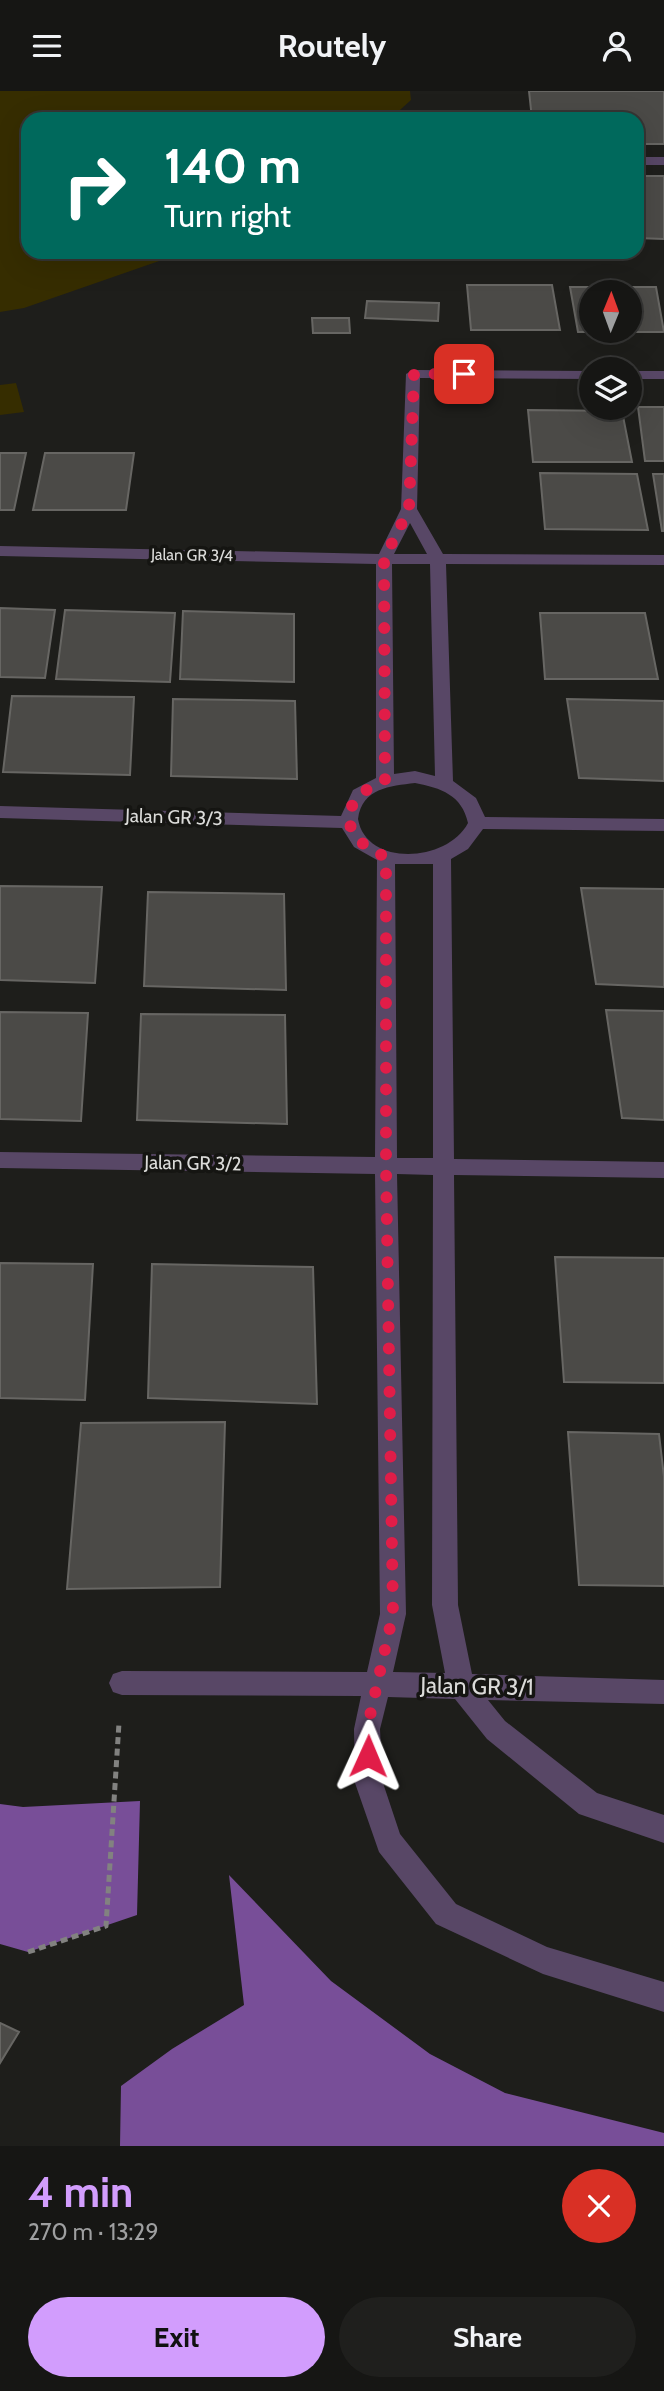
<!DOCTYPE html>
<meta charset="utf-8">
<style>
:root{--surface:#161614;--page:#1f1f1d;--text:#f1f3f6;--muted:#9e9fa0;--line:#353534;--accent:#d29dfd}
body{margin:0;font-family:Cabin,sans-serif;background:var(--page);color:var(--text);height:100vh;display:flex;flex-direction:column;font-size:26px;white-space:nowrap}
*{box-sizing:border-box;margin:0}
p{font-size:23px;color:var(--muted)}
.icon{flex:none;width:38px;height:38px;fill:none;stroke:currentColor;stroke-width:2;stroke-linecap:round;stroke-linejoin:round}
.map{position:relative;height:2055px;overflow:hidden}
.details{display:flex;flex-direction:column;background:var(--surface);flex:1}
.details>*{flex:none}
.guide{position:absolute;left:21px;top:21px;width:623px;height:147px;border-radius:21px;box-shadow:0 7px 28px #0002,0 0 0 2px var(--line);background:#00695c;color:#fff;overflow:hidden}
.needle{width:46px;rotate:1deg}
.fabs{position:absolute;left:579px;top:189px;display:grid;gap:14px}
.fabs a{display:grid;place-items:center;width:63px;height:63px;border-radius:50%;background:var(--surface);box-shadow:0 7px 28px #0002,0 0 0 2px var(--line);font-size:35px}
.pin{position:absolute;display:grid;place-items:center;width:60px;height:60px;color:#fff;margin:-30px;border-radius:14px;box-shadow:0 4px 10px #0006}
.me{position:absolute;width:77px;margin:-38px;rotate:1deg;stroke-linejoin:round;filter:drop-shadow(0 0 5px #0008)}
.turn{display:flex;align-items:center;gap:24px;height:147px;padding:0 28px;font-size:32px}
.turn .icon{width:91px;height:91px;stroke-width:2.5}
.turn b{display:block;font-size:49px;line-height:60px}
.round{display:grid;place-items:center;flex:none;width:74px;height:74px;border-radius:37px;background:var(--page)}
.headline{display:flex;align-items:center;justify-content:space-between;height:119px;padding:0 28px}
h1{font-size:42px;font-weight:700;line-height:52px;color:var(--accent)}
.action{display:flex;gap:14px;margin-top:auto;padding:14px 28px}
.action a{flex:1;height:80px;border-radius:42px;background:var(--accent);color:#111;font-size:28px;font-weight:700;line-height:80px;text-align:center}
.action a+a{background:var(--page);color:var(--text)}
header{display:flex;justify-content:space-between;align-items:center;height:91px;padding:0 28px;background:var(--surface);font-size:32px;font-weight:700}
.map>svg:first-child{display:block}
</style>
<header><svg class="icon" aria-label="menu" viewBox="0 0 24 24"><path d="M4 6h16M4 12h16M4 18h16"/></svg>Routely<svg class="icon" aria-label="person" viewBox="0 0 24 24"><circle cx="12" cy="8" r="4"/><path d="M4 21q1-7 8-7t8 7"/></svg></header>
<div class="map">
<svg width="664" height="2055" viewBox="0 0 664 2055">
<rect width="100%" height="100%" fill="#1e1e1b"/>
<path fill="#362d00" d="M0,0H410L411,9L390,28H28V161H185L24,217L0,221Z
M16,292L24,321L0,324V294Z"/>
<path fill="#784e98" d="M140,1710L137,1824L28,1861L0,1853V1713L23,1716Z
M229,1784L331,1890L430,1963L505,2002L664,2042V2055H120L121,1995L172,1958L244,1914Z"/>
<path fill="#4b4a47" stroke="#676663" stroke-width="2" fill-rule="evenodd" d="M529,0H664V53H637V28H532Z
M637,85H664V148L637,147Z
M467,194H552L560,239H471Z
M570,196H656L664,241H578ZM592,201H630V240H592Z
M367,210L439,212L438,230L365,227Z
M312,227H349L350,242H313Z
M638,316H664V370H645Z
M528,319L622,320L632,371H533Z
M0,362H26L14,419H0Z
M45,362H134L126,419H33Z
M540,382L637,383L648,439L545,438Z
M653,383H664V440H662Z
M0,517L55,519L45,587L0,586Z
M65,519L175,522L170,591L56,588Z
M183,520L294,523V591L180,588Z
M540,522H645L658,588H545Z
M12,605L134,606L130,684L3,681Z
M173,608L295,610L297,688L171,685Z
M567,608L664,610V690L579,687Z
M0,795L102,796L95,892L0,889Z
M581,797L664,798V896L596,893Z
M148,801L284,803L286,899L144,895Z
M606,919L664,920V1029L622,1027Z
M0,921L88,922L81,1030L0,1028Z
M141,923L285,924L287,1033L137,1029Z
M555,1166L664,1167V1292L564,1291Z
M0,1172L93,1173L85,1309L0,1307Z
M152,1173L313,1176L317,1313L148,1307Z
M225,1331L220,1496L67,1498L81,1332Z
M568,1341L659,1343L664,1386V1495L579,1494Z
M0,1932L19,1941L0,1972Z"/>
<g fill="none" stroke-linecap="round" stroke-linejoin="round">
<path stroke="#828280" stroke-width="5" stroke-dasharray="7 4.5" stroke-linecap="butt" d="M28,1861L106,1835L119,1632"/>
<path fill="#584766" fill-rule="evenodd" d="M637,66H664V74H637Z
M413,279L592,280V288L420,287L417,418L443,463L664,464V474L446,473L453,690L476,707L485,726L664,728V740L483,738L468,758L451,768L454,1068L664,1071V1087L454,1084L458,1514L472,1583L664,1589V1613L488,1609L505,1630L597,1702L664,1724V1752L579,1723L487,1648L455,1608L388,1606L380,1638L383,1692L400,1743L456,1813L547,1856L664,1891V1921L543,1883L436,1833L379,1761L355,1692L354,1638L361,1605L122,1604L113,1601L109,1592L113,1583L122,1580L367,1581L380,1523L375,1083L0,1077V1061L375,1066L377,769L354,756L342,737L0,727V715L341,725L353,699L376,687V473L0,465V455L379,463L401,418L406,283ZM410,432L427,463H394ZM392,473H430L435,685L415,680L394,683ZM415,692C441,697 462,704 468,732C447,772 366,776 358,728C362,697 390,695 415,692ZM395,773H433V1067H397ZM397,1083L433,1084L432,1514L445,1582L393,1581L406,1523Z
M630,280H664V288H630Z"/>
</g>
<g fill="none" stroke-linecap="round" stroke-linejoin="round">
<path stroke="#e11d48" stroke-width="12" stroke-dasharray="0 21.6" d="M368,1665L367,1638L393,1523L386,1075V766C366,757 350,747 348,723C356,704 367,697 385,689L384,468L409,418L414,283H464"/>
</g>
<g text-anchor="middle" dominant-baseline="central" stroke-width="7" stroke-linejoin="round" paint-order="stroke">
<g font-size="16" fill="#dbdbd9" stroke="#151512">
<text transform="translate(192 464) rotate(1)">Jalan GR 3/4</text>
</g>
<g font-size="19" fill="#dbdbd9" stroke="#151512">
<text transform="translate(174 726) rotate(2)">Jalan GR 3/3</text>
<text transform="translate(193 1072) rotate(1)">Jalan GR 3/2</text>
</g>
<g font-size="23" fill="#dbdbd9" stroke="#151512">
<text transform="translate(477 1595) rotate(1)">Jalan GR 3/1</text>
</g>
</g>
</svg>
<div class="fabs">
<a><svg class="needle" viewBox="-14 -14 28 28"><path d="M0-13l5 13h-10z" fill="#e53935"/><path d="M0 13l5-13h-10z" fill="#9e9fa0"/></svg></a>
<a><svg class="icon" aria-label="layers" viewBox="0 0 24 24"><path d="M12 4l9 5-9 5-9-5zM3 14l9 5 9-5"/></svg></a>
</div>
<div class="pin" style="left:464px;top:283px;background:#d93025"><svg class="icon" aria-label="arrive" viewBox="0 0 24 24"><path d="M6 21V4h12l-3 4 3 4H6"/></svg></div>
<svg class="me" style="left:368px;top:1665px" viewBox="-20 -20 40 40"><path d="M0-17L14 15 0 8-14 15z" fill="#e11d48" stroke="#fff" stroke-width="4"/></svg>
<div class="guide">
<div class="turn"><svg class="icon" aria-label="right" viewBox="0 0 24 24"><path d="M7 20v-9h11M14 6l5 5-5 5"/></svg><div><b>140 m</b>Turn right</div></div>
</div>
</div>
<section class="details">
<div class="headline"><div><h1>4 min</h1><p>270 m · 13:29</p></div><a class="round" style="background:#d93025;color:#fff"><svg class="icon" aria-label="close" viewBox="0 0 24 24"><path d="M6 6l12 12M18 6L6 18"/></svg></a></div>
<div class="action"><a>Exit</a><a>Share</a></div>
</section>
